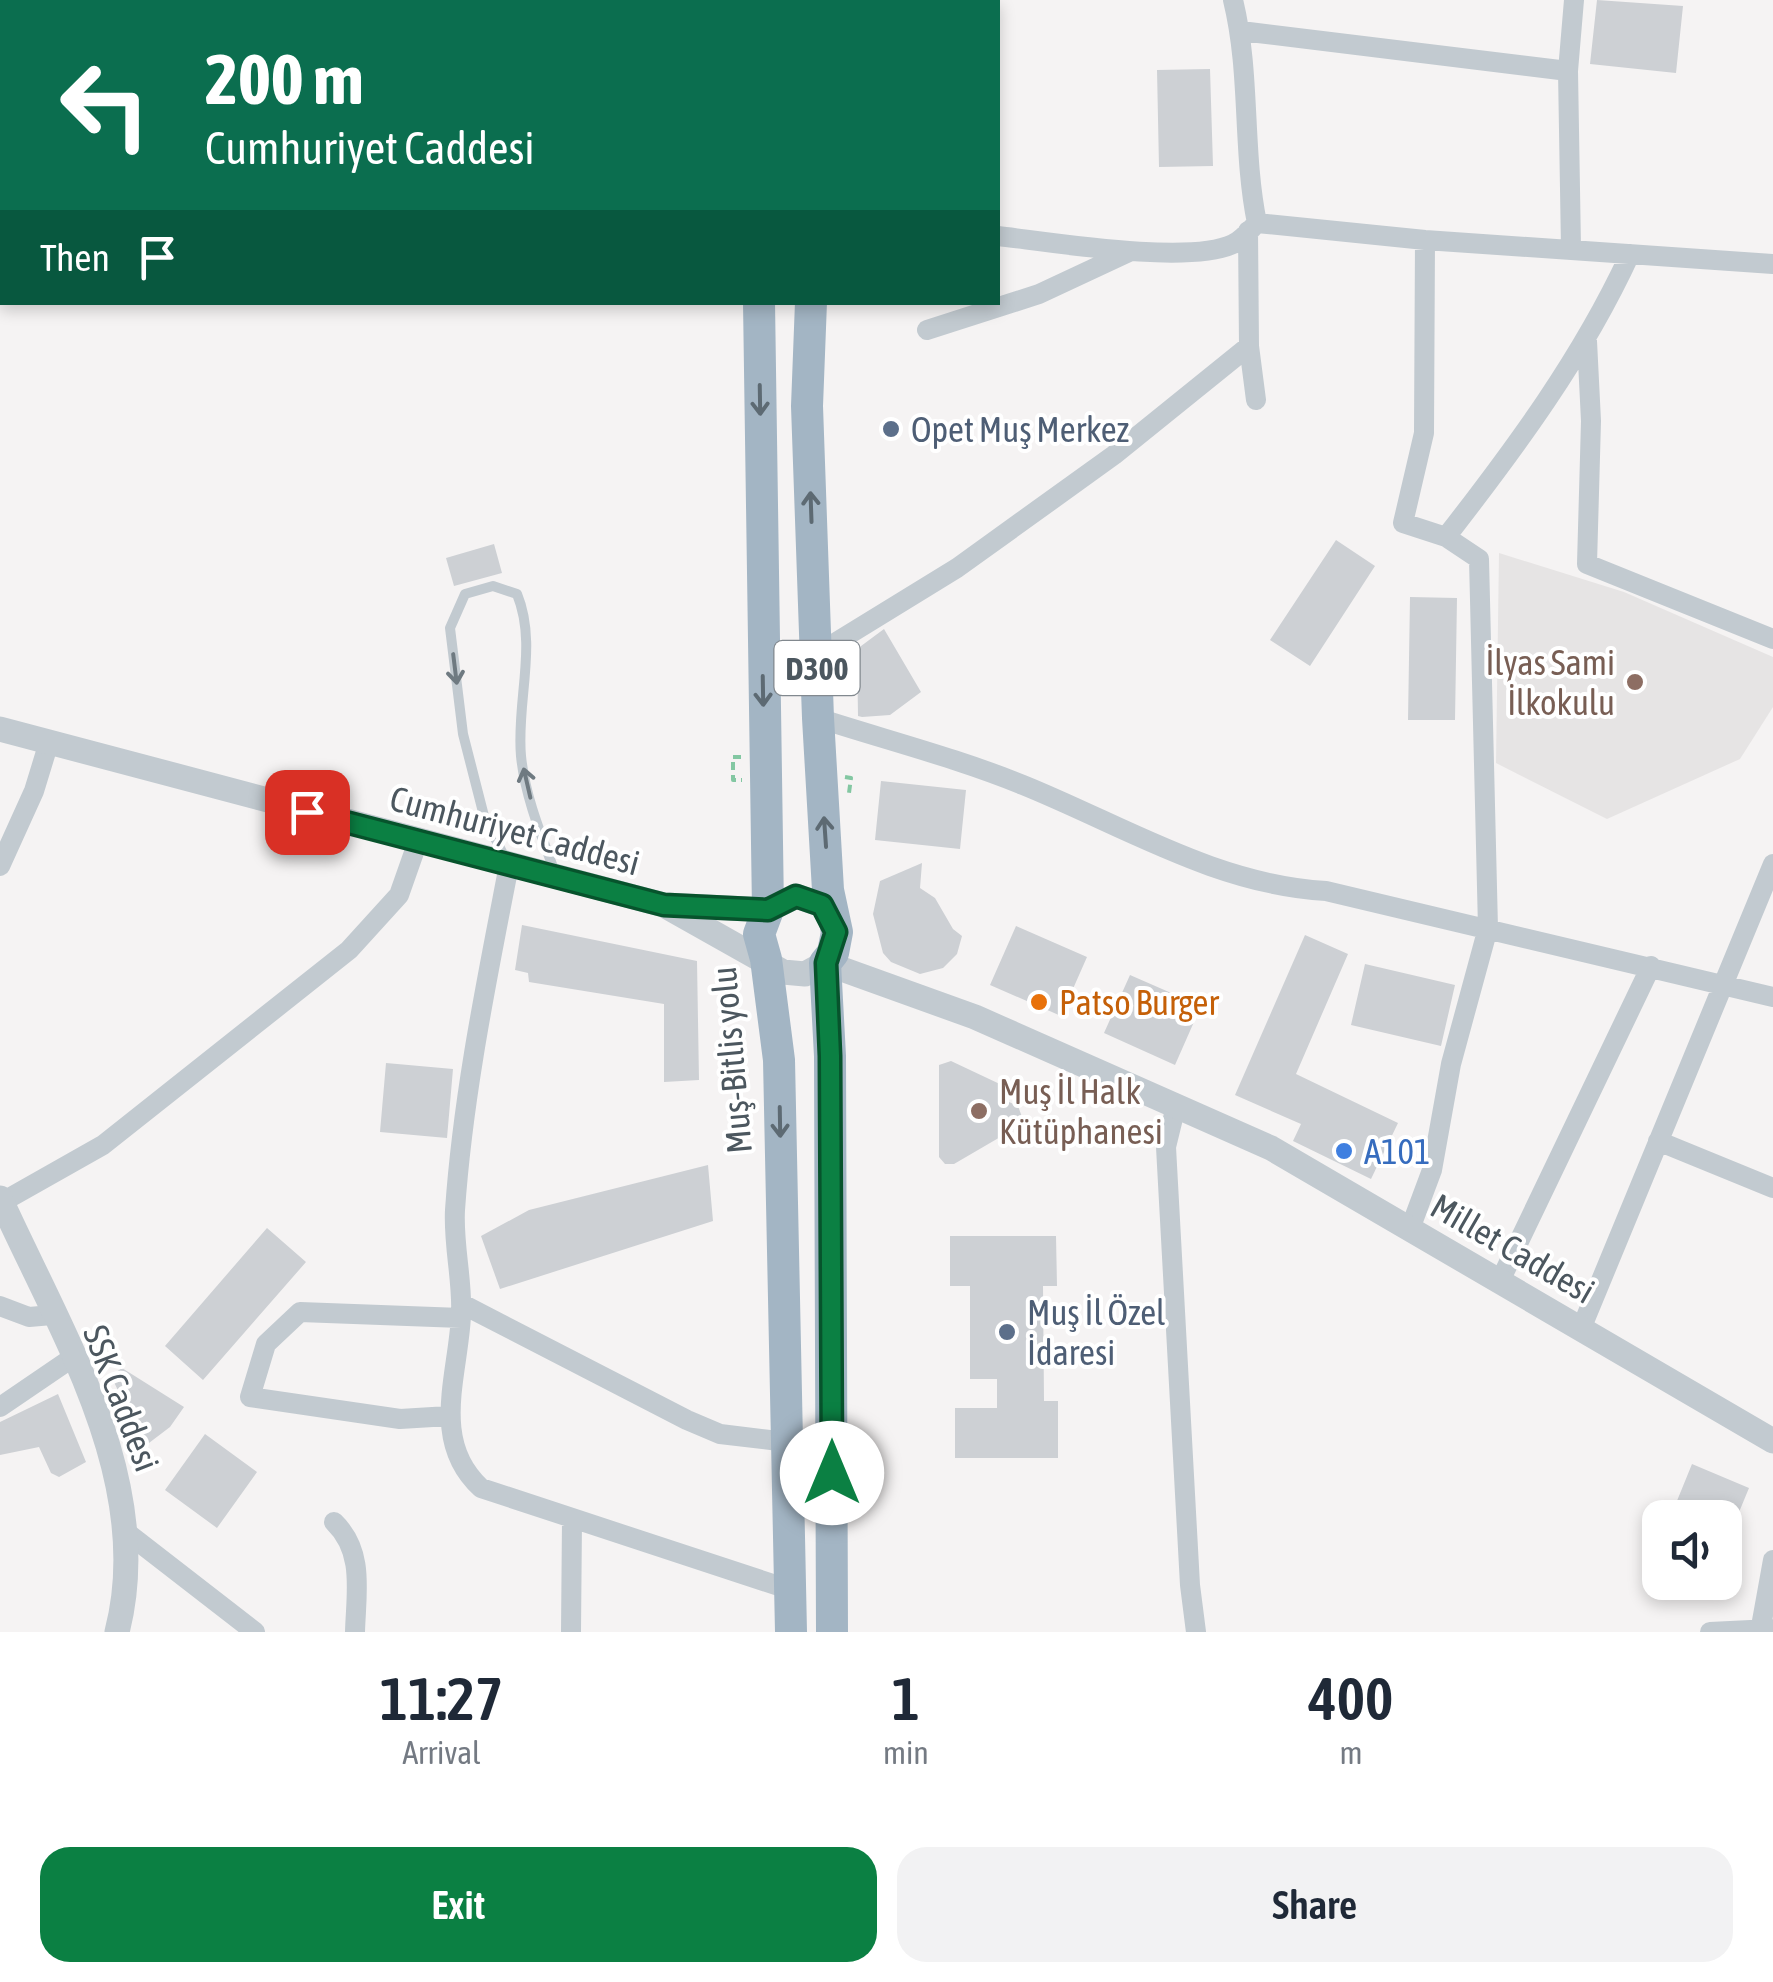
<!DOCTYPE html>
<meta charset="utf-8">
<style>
:root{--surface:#fff;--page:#f2f2f3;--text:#1f2937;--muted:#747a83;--accent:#0b8043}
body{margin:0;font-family:"Asap Condensed",sans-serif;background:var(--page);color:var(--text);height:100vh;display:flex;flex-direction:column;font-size:38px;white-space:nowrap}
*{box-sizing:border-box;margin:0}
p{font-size:32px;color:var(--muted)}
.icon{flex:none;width:55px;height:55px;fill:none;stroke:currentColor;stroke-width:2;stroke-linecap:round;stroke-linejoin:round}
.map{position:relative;height:1632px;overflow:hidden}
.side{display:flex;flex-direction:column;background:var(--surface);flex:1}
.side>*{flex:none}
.banner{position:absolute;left:0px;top:0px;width:1000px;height:305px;box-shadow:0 5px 15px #0003;background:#0b6e4f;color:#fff;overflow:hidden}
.fabs{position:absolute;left:1642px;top:1500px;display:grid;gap:20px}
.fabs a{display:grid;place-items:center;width:100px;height:100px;border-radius:20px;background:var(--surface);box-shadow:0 5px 15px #0003;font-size:50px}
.pin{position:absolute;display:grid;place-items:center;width:85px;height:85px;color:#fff;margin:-42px;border-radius:20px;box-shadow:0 5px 15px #0006}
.me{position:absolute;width:110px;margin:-55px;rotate:0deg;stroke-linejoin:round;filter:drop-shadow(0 0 8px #0008)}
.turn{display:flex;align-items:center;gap:35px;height:210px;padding:0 40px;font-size:45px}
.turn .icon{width:130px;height:130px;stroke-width:2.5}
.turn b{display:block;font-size:70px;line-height:85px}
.then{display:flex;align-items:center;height:95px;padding:0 40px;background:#0003;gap:20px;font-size:38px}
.eta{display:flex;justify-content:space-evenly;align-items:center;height:170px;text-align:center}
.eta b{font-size:60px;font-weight:600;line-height:70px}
.primary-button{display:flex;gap:20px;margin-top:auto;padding:20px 40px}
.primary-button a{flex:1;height:115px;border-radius:30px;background:var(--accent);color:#fff;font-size:40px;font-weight:600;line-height:115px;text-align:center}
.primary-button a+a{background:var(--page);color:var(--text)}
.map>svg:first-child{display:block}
</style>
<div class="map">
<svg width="1773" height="1632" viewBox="0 0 1773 1632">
<rect width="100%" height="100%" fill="#f5f3f3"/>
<path fill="#e6e4e4" d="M1499,553L1624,592L1773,657V707L1740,759L1607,819L1496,763Z"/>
<path fill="#cdd0d4" d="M1597,0L1683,6L1676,73L1590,64Z
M1210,69L1213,166L1159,167L1157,70Z
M1336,540L1375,566L1310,666L1270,640Z
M494,544L502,573L454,586L446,558Z
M1410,597L1457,598L1455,720H1408Z
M884,629L921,692L890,715L862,717L858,716L857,649Z
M881,781L966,790L960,849L875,840Z
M922,863L920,888L935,898L953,929L962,936L957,954L943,968L920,974L891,962L883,953L873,914L880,881Z
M522,925L697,961L699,1080L664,1082V1004L529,982L528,973L515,970Z
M1016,926L1087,957L1061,1016L990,985Z
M1305,935L1348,954L1296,1074L1398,1123L1371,1179L1293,1141L1301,1124L1235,1095Z
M1365,964L1455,985L1441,1046L1351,1025Z
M1130,975L1201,1006L1175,1065L1104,1033Z
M951,1061L1004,1086L1000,1098L1018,1106L1022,1117L1014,1129L954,1164H945L939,1157V1065Z
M386,1063L453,1069L447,1138L380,1132Z
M708,1165L713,1221L500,1289L481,1236L529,1210Z
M267,1228L306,1262L203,1380L165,1346Z
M950,1236H1056L1057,1286H1043L1044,1401H1058V1458H955V1408H997V1379H970V1286H950Z
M122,1368L184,1407L170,1427L145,1446L111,1376Z
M58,1394L86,1462L59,1477L51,1473L39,1447L0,1455V1422Z
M205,1434L257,1472L217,1528L165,1490Z
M1692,1464L1749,1488L1725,1546V1518H1670Z"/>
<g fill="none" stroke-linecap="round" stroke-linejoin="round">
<path stroke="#83c7a2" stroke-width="4" stroke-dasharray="8 5" stroke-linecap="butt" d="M741,757H733V780H742
M845,777L851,778L849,793"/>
<path stroke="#c2cad0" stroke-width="10" d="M505,858L484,816L463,734L450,628L465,594L493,586L517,594C538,645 516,702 521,756C525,797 542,837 556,875"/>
<path stroke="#c2cad0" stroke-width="20" d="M1233,0C1251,73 1242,150 1257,223
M1241,31L1568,71
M1248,231L1249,346L1256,400
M998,236C1050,242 1189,265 1233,244C1242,240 1250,230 1257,223L1425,240L1773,264
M1571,248L1568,71L1574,0
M927,330L1039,294L1129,252
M1587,341L1591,421L1587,564L1773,639
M1446,537C1516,447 1582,358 1630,254
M817,654L957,568L1114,455L1249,346
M818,718C886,740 957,758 1023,785C1122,825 1217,885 1326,891L1773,997
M509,865C487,979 463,1094 455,1210C453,1246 463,1281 461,1316C458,1376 430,1441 481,1488L791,1590
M0,866L34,791L49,742
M1176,1106L1166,1147L1190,1585L1196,1632
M1658,1141L1773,1188
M2,1202L103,1145L349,950L399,895L418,841
M1410,1229L1432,1170L1451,1064L1488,928L1479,559L1446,537L1403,523L1424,433L1425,240
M1500,1281L1651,966
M462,1304L687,1420L720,1434L787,1442
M0,1306L29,1317L52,1315
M1581,1329L1773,864
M0,1407L72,1358
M449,1416L400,1419L250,1397L266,1344L300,1312L461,1318
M334,1522C365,1552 356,1593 355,1632
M126,1532L255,1632
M571,1632L572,1520
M1710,1632L1771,1629
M1760,1632L1773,1560"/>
<path stroke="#c2cad0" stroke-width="25" d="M0,729L664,905L768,910L796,896L822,905L831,915
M664,905L783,972L805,974L825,963L975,1017L1271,1148L1773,1441
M0,1198C60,1331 156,1482 117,1632"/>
<path stroke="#a3b5c4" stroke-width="32" d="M771,2V0
M819,2V0
M759,302L768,910L759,934L766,959L779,1060L791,1632
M811,302L807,406L818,718L828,890L837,932L833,953L825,963L830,1056L832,1632"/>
</g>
<defs><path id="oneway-shaft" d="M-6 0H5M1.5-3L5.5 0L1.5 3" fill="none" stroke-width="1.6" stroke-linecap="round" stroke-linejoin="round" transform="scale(2.5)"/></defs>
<g stroke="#5d6a73">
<use href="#oneway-shaft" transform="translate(760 400) rotate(89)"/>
<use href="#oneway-shaft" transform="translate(811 507) rotate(-92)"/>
<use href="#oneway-shaft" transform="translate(763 691) rotate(89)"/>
<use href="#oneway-shaft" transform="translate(825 832) rotate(-94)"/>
<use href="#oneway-shaft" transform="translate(780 1122) rotate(89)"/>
</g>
<g stroke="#6f7a81">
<use href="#oneway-shaft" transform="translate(455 669) rotate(83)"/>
<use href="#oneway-shaft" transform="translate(527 783) rotate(-103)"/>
</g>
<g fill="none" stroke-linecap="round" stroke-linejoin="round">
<g stroke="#07532c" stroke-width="25">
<path id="route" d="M307,812L664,905L768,910L796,896L822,905L836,932L826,963L830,1056L832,1473"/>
</g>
<use href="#route" stroke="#0b8043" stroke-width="18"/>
</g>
<g fill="#5c6f8a" stroke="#fff" stroke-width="4">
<circle cx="891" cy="429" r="10"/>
<circle cx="1007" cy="1332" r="10"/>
</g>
<g fill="#8d6e63" stroke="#fff" stroke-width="4">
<circle cx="1635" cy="682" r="10"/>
<circle cx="979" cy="1111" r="10"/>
</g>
<circle fill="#e8710a" stroke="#fff" stroke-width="4" cx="1039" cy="1002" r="10"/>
<circle fill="#3f7fe0" stroke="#fff" stroke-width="4" cx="1344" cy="1151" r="10"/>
<g text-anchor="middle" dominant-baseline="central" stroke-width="8" stroke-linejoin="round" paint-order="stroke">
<rect fill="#fff" stroke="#82898f" stroke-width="2.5" x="774.5" y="641" width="85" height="54" rx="8"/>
<g font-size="32" font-weight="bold" fill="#4c575f">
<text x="817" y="668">D300</text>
</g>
<g font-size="35" fill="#4e5e75" stroke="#fff" text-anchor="start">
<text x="911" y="429">Opet Muş Merkez</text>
<text x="1027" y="1312">Muş İl Özel<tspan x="1027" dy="40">İdaresi</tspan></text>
</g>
<g font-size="35" fill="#785e54" stroke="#fff" text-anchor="end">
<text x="1615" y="662">İlyas Sami<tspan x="1615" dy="40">İlkokulu</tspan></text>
<text x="999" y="1091" text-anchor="start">Muş İl Halk<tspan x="999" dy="40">Kütüphanesi</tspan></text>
</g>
<g font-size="35" fill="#4c575f" stroke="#fff">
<text transform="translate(515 830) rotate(15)">Cumhuriyet Caddesi</text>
<text transform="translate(731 1060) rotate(-95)">Muş-Bitlis yolu</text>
<text transform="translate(1513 1248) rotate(30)">Millet Caddesi</text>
<text transform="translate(122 1398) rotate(69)">SSK Caddesi</text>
</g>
<g font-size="35" fill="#c56008" stroke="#fff" text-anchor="start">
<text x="1059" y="1002">Patso Burger</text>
</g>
<g font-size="35" fill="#366cbe" stroke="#fff" text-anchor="start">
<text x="1364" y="1151">A101</text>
</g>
</g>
</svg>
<div class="fabs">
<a><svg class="icon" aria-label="sound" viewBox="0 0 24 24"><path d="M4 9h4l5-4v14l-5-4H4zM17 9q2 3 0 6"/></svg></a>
</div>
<div class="pin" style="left:307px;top:812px;background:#d93025"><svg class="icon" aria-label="arrive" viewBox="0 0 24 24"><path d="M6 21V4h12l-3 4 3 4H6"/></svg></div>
<svg class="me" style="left:832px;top:1473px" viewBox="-20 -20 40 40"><circle r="19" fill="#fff"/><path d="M0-13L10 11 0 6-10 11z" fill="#0b8043"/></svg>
<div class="banner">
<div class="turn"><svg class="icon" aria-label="left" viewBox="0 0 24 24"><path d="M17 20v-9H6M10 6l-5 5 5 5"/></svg><div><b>200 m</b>Cumhuriyet Caddesi</div></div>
<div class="then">Then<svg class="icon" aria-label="arrive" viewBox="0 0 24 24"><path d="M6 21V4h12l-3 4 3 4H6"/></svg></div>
</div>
</div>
<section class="side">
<div class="eta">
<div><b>11:27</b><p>Arrival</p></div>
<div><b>1</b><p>min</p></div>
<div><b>400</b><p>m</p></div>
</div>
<div class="primary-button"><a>Exit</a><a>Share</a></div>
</section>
